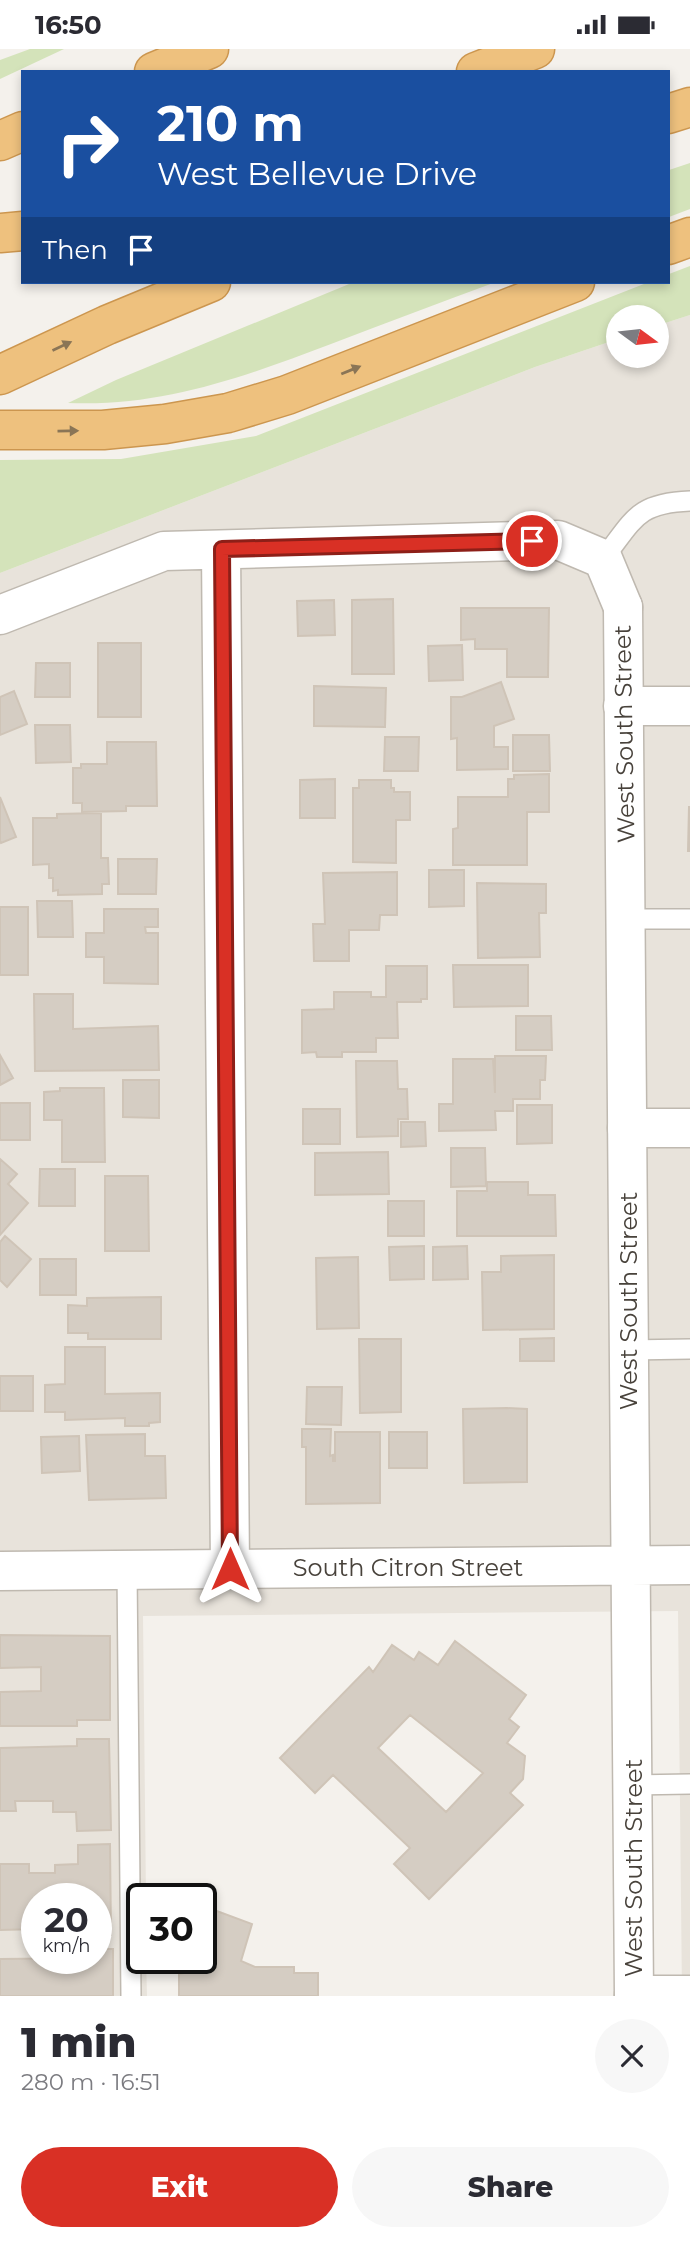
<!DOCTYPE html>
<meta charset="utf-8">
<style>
:root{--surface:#fff;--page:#f7f7f7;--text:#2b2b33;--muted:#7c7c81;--accent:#d93025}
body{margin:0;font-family:Montserrat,sans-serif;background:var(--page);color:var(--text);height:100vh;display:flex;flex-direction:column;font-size:26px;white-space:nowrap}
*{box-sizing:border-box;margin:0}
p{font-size:23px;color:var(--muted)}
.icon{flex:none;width:38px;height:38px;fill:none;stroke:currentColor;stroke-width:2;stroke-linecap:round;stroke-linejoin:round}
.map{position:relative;height:1947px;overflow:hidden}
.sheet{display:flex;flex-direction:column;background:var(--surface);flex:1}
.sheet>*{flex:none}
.top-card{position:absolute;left:21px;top:21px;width:649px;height:214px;border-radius:0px;box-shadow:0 4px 10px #0003;background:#1a4fa0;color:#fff;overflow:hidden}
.needle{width:46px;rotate:105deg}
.fabs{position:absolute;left:606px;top:256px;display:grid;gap:14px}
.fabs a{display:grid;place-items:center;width:63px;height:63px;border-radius:50%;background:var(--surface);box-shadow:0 4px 10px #0003;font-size:35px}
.speed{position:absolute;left:21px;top:1834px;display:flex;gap:14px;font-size:35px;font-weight:700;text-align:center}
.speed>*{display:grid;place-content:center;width:91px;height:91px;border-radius:50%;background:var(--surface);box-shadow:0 4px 10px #0003;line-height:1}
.speed small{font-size:18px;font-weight:400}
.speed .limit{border:4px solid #111;border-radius:10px;background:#fff;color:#111}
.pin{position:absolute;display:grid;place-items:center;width:60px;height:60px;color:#fff;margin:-30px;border:4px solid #fff;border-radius:50%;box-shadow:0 2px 7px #0007}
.me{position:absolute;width:77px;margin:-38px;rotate:0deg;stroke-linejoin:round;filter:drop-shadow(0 0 5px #0008)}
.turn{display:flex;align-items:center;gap:24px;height:147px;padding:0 21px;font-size:32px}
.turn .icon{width:91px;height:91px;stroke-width:2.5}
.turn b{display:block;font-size:49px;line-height:60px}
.then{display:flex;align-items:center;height:66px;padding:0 21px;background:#0003;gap:14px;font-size:26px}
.round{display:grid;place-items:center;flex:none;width:74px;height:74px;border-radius:37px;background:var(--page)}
.summary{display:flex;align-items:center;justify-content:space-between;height:119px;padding:0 21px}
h1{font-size:42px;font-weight:800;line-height:52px}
.cta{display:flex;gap:14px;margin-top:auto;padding:14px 21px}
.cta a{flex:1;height:80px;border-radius:42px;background:var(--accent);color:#fff;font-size:28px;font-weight:800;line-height:80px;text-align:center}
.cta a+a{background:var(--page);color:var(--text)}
.status{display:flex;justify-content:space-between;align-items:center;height:49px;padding:0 35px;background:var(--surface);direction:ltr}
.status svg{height:19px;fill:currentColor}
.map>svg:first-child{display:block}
</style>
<div class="status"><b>16:50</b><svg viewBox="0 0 49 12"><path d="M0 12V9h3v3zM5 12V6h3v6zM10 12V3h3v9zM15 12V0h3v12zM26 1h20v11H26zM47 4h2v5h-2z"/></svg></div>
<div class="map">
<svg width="690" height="1947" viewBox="0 0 690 1947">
<rect width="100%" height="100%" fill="#f4f1ec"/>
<path fill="#e8e3db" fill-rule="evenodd" d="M690,266V1947H682L678,1562L143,1567L146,1850H142V1909H146L147,1947H0V524L535,318L618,290V306H656V277ZM37,1850H96V1909H37Z"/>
<path fill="#d4e3ba" d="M30,0H64L0,30V11Z
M690,114V160L669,168V121Z
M690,217V266L656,277V268H618V290L535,318L0,524V411L121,410L256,387L649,233H668L669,225Z
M354,233H496C441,253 386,274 331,295C244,328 162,358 68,354L116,331Z"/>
<path fill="#d5cdc3" stroke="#cfc4b7" stroke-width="2" fill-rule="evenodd" d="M393,550L394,625H352V551Z
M334,551L335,586L298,587L297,552Z
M461,559H549L548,628H507V600H475V590L461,591Z
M98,594H141V668H98Z
M462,596L463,631L429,632L428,597Z
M36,614H70V648H35Z
M501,633L514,670L494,677V698H508V720L457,721V689L451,690V648H462Z
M314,637L386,639L385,678L314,677Z
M14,642L27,675L0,686V648Z
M35,676H70L71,713L36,714Z
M513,686H549L550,722H513Z
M385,688H419L418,722H384Z
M107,693H156L157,757H126V762L82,763V754H73V719H81V715H107Z
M549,725V763H527V816H453V780L458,779V748H508V730H514V726Z
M335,730V769H300V731Z
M359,731H391V739H394V743H410V771H396V814L353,813V739H359Z
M0,748L16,788L1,794L0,792Z
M689,758H690V802H688Z
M101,764V809H108L109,835H102V845L58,846V841L53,842V829H49V815L33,816V769H57V765Z
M118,810H157L156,845H118Z
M429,821H464V857L429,858Z
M397,823V866H380L379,881H349V912H314L313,875H325L323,824Z
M477,834L546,835V864H539L540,908L478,909Z
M37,852H72L73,888H38Z
M0,858H28V926H0Z
M104,860H158V878H145L146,884H158V935L104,934V908H86V884H104Z
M453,916H528V957L454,958Z
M386,917H427V950H421V953H397L398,989H376V1003H342V1008H317L316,1003L302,1004V961L334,960V943H371V948H386Z
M34,945H73V980L158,977L159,1021L35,1022Z
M516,967H551L552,1001H516Z
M0,1006L13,1029L0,1036Z
M495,1007H546L545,1031H540V1050H513V1062H495L496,1081L439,1082V1055H453V1010H493L495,1044Z
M356,1012H397L398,1040H407L408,1070H398V1087L357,1088Z
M123,1031H159V1069L123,1068Z
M60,1039H104L105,1113H62V1071H44V1043L60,1042Z
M0,1054H30V1091H0Z
M517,1056H552V1094L517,1095Z
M303,1060H340V1095H303Z
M401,1073H425L426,1097L401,1098Z
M451,1099H485L486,1137L451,1138Z
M388,1103L389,1145L315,1146V1104Z
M0,1110L17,1125L8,1135L28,1154L0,1186Z
M40,1120H75V1157H39Z
M105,1127H148L149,1202H105Z
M487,1133H528V1146H555L556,1187H457V1142H487Z
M388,1152H424V1187H388Z
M5,1187L31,1210L7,1238L0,1231V1193Z
M424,1197V1230L390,1231L389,1198Z
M467,1197L468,1230L433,1231V1198Z
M554,1206V1280L483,1281L482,1223H501V1207Z
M358,1208L359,1279L317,1280L316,1209Z
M40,1210H76V1246H40Z
M161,1248V1290H88V1284H68V1256L87,1257V1249Z
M554,1289V1312H520V1290Z
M359,1290H401V1363L360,1364Z
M65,1298H105V1345L160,1344V1373L149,1374V1377H125V1369L65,1371V1363H45V1336L65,1335Z
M0,1327H33V1362H0Z
M307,1338H342L341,1376L306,1375Z
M507,1359L527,1360V1433L464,1434L463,1360Z
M302,1380H331L330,1407L333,1406V1412H335V1383H380V1454L306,1455V1398H302Z
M389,1383H427V1419H389Z
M145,1385V1407H165L166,1449L89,1451L86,1386Z
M79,1387L80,1422L42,1424L41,1388Z
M0,1586L110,1587V1671H77V1677H0V1643L41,1642V1618L0,1619Z
M455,1592L526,1646L509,1670L519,1678L507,1694L525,1707L523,1730L510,1744L523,1756L429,1850L394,1815L410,1799L333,1726L315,1744L280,1709L369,1618L373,1623L392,1596L414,1611L419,1603L438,1616ZM410,1666L483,1724L446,1763L378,1699Z
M77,1690H109L111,1781L77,1782L76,1763H53V1752H15L16,1762H0V1699L77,1697Z
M110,1795L111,1886H96V1850H37V1880L0,1881V1815H29V1824H55V1816L78,1815V1796Z
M214,1861L252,1875L241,1912L255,1918H294V1924H318V1947H179V1925L194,1922L198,1909H201V1899Z
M96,1900H113V1947H0V1910L96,1909Z"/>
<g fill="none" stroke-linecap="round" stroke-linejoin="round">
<g stroke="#bfb9b0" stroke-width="22">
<path id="service" d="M603,510C634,471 636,454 690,452
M626,870H690
M629,1301L690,1300
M127,1520L131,1947
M632,1736L690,1735"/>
</g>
<g stroke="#bfb9b0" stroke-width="41">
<path id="minor" d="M221,501L230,1520
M0,566L164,502L558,491L603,510L623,558
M623,657H690
M627,1079H690
M634,1946H690"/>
</g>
<g stroke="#bfb9b0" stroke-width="41">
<path id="tertiary" d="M623,558L634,1947
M0,1522L690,1516"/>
</g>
<g stroke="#cc964f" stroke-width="41">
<path id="motorway" d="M154,23L209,0
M476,23L535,0
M668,65L690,58
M0,92L23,82
M0,184L23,182
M668,196L690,188
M0,326L107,276L211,233
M0,381H103L165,375L228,364L287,346L575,233"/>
</g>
<use href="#service" stroke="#fff" stroke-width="19"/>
<use href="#minor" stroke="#fff" stroke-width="38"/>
<use href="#tertiary" stroke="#fff" stroke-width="38"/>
<use href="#motorway" stroke="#eec17e" stroke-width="38"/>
</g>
<defs><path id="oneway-solid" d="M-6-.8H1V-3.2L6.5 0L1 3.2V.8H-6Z" transform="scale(1.75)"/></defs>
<g fill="#8a7556">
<use href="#oneway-solid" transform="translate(62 297) rotate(-25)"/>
<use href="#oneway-solid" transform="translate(351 321) rotate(-22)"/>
<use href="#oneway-solid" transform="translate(68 382) rotate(-1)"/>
</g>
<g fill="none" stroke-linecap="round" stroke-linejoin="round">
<g stroke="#8d1f18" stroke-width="18">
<path id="route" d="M230,1520L222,500L532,492"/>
</g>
<use href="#route" stroke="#d93025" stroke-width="12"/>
</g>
<g text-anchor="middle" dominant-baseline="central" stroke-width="5" stroke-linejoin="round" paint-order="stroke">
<g font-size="24" fill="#48423b" stroke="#fff">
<text transform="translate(624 685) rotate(-91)">West South Street</text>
<text transform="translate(628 1252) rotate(-90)">West South Street</text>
<text x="408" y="1518">South Citron Street</text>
<text transform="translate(633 1819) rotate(-90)">West South Street</text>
</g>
</g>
</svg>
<div class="fabs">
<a><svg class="needle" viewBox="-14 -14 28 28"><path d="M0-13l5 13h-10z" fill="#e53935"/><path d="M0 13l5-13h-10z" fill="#7c7c81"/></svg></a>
</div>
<div class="speed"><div>20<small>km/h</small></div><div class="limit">30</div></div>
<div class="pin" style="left:532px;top:492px;background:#d93025"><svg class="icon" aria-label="arrive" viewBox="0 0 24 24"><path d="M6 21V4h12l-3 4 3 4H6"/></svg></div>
<svg class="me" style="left:230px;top:1520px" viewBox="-20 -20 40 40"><path d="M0-17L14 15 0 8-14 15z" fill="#d93025" stroke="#fff" stroke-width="4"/></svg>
<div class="top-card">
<div class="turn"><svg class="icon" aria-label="right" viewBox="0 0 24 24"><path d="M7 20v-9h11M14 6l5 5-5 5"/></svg><div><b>210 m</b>West Bellevue Drive</div></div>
<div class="then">Then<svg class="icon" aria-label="arrive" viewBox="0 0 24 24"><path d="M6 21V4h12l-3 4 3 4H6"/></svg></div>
</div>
</div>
<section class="sheet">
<div class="summary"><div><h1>1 min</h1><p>280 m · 16:51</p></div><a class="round"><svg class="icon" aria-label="close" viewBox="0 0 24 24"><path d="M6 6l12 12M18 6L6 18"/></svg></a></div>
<div class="cta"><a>Exit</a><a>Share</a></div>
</section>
